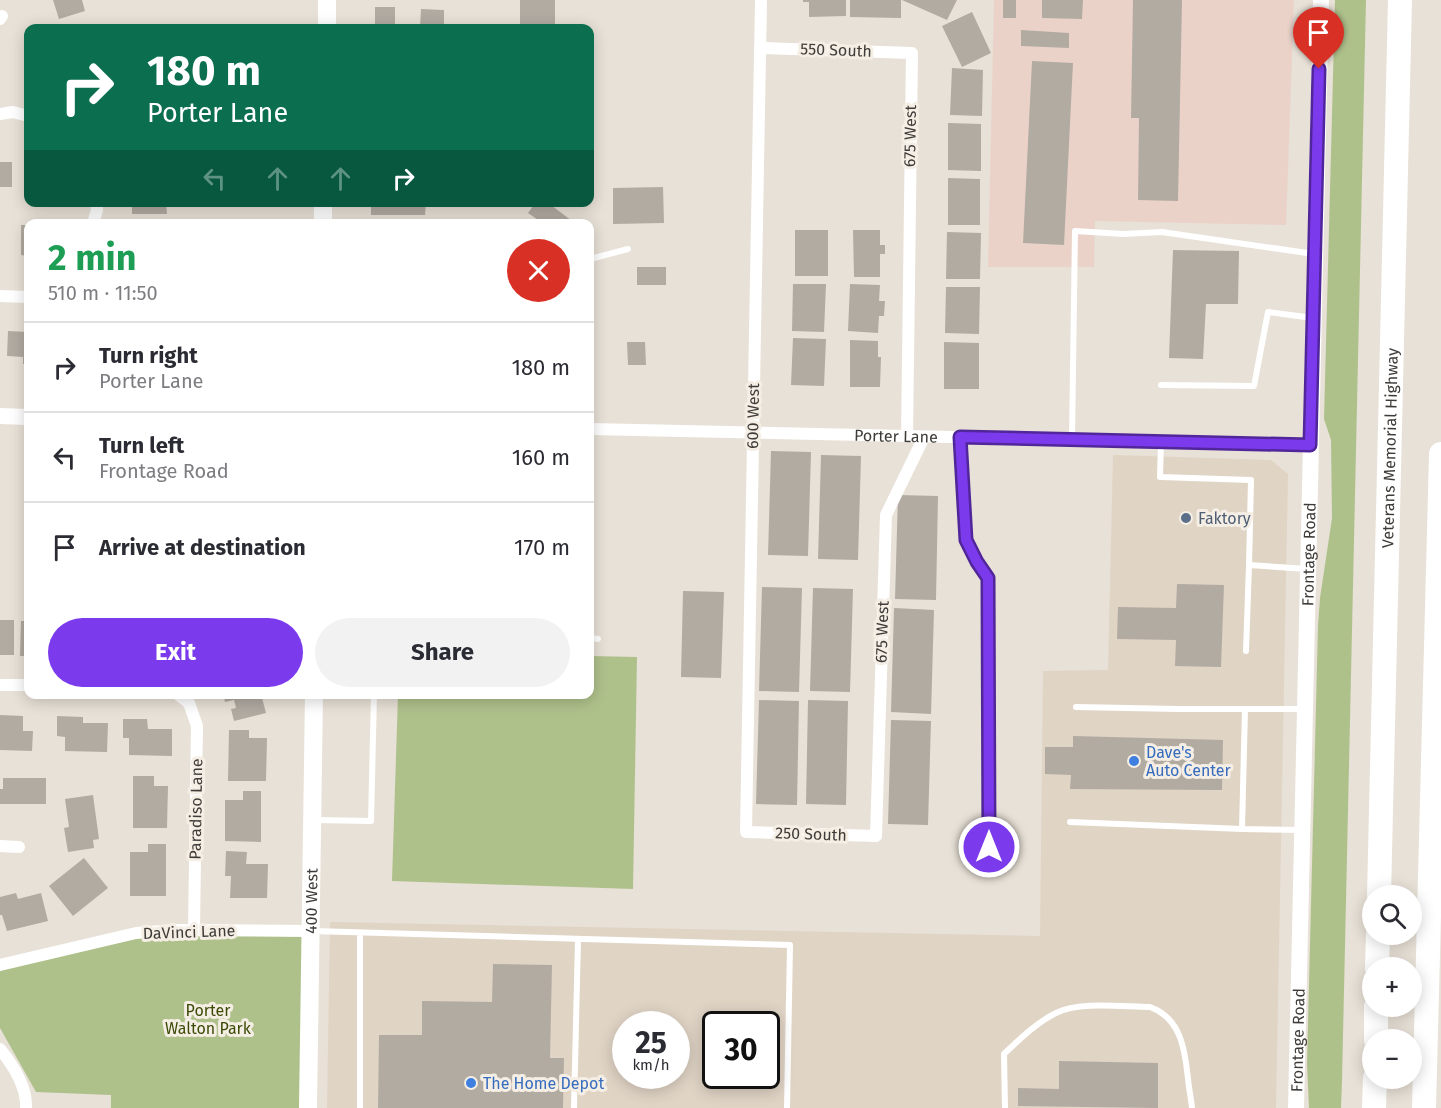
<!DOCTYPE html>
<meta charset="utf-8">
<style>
:root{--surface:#fff;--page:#f2f2f3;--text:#2b2b33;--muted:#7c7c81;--line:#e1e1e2;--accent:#7c3aed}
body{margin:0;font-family:"Fira Sans",sans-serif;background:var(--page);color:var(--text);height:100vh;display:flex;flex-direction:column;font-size:22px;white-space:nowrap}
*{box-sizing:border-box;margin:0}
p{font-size:20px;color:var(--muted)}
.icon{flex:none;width:33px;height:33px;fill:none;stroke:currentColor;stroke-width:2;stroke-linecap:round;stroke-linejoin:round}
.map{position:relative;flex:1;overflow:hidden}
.drawer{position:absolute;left:24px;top:219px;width:570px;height:480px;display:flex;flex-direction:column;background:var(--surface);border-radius:12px;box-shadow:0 3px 15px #0003}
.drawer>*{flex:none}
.top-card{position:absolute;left:24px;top:24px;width:570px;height:183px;border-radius:12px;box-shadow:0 3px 15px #0003;background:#0b6e4f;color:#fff;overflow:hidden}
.controls{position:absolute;left:1362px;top:885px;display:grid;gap:12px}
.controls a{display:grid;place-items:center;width:60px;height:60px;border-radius:50%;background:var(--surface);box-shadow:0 3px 15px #0003;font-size:30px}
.speed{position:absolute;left:612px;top:1011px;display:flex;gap:12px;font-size:30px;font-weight:700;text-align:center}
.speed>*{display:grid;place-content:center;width:78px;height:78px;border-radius:50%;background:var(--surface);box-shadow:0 3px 15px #0003;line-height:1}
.speed small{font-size:15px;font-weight:400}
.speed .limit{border:3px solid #111;border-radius:9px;background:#fff;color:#111}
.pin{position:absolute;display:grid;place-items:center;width:51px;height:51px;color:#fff;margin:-62px -26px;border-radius:50% 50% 50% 0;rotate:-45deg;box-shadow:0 0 6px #0007}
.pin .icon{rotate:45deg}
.me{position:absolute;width:66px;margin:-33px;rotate:0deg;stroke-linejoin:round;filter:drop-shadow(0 0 4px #0008)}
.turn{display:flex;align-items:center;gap:21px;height:126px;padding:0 24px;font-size:27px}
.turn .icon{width:78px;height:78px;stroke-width:2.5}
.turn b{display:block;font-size:42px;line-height:51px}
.lanes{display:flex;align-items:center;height:57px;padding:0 24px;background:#0003;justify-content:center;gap:30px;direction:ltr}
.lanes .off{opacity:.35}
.round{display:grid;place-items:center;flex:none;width:63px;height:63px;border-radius:32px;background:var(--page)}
.overview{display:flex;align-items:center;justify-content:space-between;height:102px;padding:0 24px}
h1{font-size:36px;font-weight:700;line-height:45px;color:#1e9e55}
.button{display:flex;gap:12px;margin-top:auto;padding:12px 24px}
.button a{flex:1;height:69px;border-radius:36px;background:var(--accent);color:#fff;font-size:24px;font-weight:700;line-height:69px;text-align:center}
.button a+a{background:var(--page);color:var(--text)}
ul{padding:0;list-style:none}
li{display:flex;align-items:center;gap:18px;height:90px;padding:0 24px;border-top:2px solid var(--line)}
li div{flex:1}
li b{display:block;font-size:22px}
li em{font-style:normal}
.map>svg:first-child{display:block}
</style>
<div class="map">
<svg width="1441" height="1108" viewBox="0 0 1441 1108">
<rect width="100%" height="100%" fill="#e8e1d7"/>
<path fill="#e0d4c5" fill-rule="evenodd" d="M1113,455L1271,460L1288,474L1276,1108H327L330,922L1040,936L1043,671L1108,670ZM626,1024H676V1076H626ZM716,1024H766V1076H716Z"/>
<path fill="#ead2c9" d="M994,0H1294L1286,225L1095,221L1094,267H988Z"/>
<path fill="#afc18b" d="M1335,0H1366L1342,1081L1341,1108H1309L1307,1064L1318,625L1320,598L1332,518L1331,440L1324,419Z
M590,656L637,657L633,889L392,881L398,695L590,694Z
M309,931L308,1108H111V1095L36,1092L0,1028V965L116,937Z"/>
<path fill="#b2aba2" d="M53,0H82L85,11L59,19Z
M520,0H555V28H520Z
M803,0H846V16L809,17V2H803Z
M850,0H901V18L850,17Z
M902,0H957L947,20Z
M1003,0H1016V18H1003Z
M1042,0H1083L1082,19L1042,18Z
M1133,0H1182L1178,201L1138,200L1139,118H1131Z
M375,7H395V28H375Z
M421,9L444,10V28H420Z
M972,12L991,53L962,67L942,26Z
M1021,30L1069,33V48L1021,46Z
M1032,61L1073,63L1064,245L1023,243Z
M952,68L983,70L982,116L950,115Z
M948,123L981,124V171L948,170Z
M0,162H12V187H0Z
M948,178L980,179V225H948Z
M663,187L664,223L613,224V188Z
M132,202H166L167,214H132Z
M371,202H426L425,215H371Z
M428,202H456V206H428Z
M536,202H547L576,224H544L528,213Z
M21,225H28V256L21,255Z
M795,230H828V276H795Z
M853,230H880V245H885V254H880V277H854Z
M947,232L981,233L980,279H946Z
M1173,250L1239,251L1238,304H1206L1203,359L1169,358Z
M637,267H666V285H637Z
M793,284H826L824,332L792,331Z
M850,284L880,285L879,301H885L884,316H879L878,333L848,331Z
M946,287H980L979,334L945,333Z
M8,331L28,332V364H23V357L7,356Z
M590,336H592L593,368H590Z
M793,338L826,339L824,386L791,385Z
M850,340L878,341V357H881L880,387H850Z
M627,342H645L646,365H628Z
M944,342L979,343V389H944Z
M771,451L811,452L808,556L768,555Z
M821,455L861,456L858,560L818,559Z
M898,495L938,496L936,600L895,599Z
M1177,584L1224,585L1221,667L1175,666L1176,640L1117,639L1118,607L1176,608Z
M762,587L802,588L799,692L759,691Z
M813,588L853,589L850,692L810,691Z
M683,591L724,592L721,678L681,677Z
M894,608L934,610L931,714L891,712Z
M0,620H14V655H0Z
M21,621H28V656H20Z
M223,694H261L266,713L234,721L231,709L236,708L234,700L225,702Z
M759,700L799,701L797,805L756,804Z
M808,700L848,701L846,805L806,804Z
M0,715L23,716V731H33L32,751L0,750Z
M57,716L83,717V723H108L107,752L65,751V737L57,736Z
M123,719H147L148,729H172V756L129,755V738H123Z
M891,720L931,721L928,825L888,824Z
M229,730H249V738H267L266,781H228Z
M1073,736L1223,740L1222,790L1070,789L1071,775L1045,774V747H1073Z
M133,776H154V786H168L167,828H133Z
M3,778H46V804H0V789H3Z
M243,791H261V842L225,841V800H243Z
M93,795L99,839L93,840L94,848L68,852L64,828L69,827L65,799Z
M148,844H166V896H130V852H148Z
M226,851L247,852L246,864H268L267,898H230L231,876H225Z
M84,858L108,888L73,916L49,886Z
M16,893L18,899L41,893L48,921L7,931L2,915H0V897Z
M493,964L552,965L550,1058H564L563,1108H378L379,1035H422V1001L492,1002Z
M1059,1061L1158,1063V1108L1018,1106V1088L1059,1089Z"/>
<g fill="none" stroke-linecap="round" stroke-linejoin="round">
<path stroke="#fff" stroke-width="6" d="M590,259L628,249
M1161,385L1254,386L1268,312L1313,318
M1072,439L1075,231L1123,234L1162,232L1314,254
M1161,442L1160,477L1251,480L1249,565L1307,569
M590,638L598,639
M1246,651L1249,565
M1076,707L1178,709H1304
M1245,709L1242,829L1301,830
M315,820L371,821L374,694
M1070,822L1242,829
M313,931L790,945L787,1108
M360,933V1108
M574,1108L578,939
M1005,1108L1004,1054C1020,1039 1036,1023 1056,1013C1079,1001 1124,1007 1150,1007C1181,1018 1185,1050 1188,1079C1189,1089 1191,1098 1192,1108"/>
<g stroke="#fff" stroke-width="12">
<path d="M761,0L746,832L876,836L886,515L924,437"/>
<path d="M0,19L2,16"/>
<path d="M760,48L912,53L907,436"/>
<path d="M0,114L13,112L28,116"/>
<path d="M93,224L97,210L96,202"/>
<path d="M0,296L28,297"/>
<path id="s1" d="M590,429L1310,445"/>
<path d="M960,437L966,540L977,562L988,578L989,847"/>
<path d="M0,685H28"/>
<path d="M177,694L189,703L197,726L194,930"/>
<path d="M0,846L19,847"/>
<path d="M0,965L136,933L175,930L309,931"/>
<path d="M0,1049C13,1065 27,1086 26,1108"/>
</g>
<g stroke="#fff" stroke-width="16">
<path d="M0,416L28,417"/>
<path id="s2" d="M1296,1108L1321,0"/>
</g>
<g stroke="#fff" stroke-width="18">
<path d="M327,28V0"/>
<path d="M323,224V202"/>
<path id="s3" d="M308,1108L314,694"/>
</g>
<g stroke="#fff" stroke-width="24">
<path id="s4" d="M1379,896L1400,0"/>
<path d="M1377,968L1378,934"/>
<path d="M1376,1040V1006"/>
<path d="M1374,1108L1375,1078"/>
<path d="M1424,1108L1441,454"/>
</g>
</g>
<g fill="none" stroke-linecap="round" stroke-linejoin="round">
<g stroke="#51269a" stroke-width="15">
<path id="route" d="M989,847L988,578L977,562L966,540L960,437L1310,445L1319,69"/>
</g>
<use href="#route" stroke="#7c3aed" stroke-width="10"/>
</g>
<circle fill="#5c6f8a" stroke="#f5eee4" stroke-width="2" cx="1186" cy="518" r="6"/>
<g fill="#3f7fe0" stroke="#f5eee4" stroke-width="2">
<circle cx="1134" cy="761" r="6"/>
<circle cx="471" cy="1083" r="6"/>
</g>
<g text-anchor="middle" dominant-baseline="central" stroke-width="6" stroke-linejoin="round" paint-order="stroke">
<g font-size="16" fill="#3e3b38" stroke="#f5eee4">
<text transform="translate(836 50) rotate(2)">550 South</text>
<text transform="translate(910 136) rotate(-89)">675 West</text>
<text transform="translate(753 416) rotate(-89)">600 West</text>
<text stroke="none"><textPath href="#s1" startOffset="306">Porter Lane</textPath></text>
<text stroke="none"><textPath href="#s4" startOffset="448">Veterans Memorial Highway</textPath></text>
<text stroke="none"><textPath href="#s2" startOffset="554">Frontage Road</textPath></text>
<text transform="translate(882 632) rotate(-88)">675 West</text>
<text transform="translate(196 809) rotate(-89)">Paradiso Lane</text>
<text transform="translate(811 834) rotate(2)">250 South</text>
<text stroke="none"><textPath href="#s3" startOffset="207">400 West</textPath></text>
<text transform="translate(189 932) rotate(-2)">DaVinci Lane</text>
<text stroke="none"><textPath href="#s2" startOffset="68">Frontage Road</textPath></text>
</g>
<g font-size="16" fill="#4e5e75" stroke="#f5eee4" text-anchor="start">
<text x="1198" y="518">Faktory</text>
</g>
<g font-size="16" fill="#366cbe" stroke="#f5eee4" text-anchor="start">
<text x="1146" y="752">Dave's<tspan x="1146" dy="18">Auto Center</tspan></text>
<text x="483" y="1083">The Home Depot</text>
</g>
<g font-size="16" fill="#3b4b06" stroke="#f5eee4">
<text x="208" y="1010">Porter<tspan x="208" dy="18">Walton Park</tspan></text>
</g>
</g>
</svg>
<div class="controls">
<a><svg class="icon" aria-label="search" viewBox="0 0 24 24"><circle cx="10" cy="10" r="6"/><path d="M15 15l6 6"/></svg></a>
<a>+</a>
<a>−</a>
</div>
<div class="speed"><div>25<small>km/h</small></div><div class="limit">30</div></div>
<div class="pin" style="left:1319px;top:69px;background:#d93025"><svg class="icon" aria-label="arrive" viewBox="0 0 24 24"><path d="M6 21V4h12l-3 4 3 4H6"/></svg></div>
<svg class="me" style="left:989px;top:847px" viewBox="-20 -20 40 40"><circle r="17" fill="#7c3aed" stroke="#fff" stroke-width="3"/><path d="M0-11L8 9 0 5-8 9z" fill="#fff"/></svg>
<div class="top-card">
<div class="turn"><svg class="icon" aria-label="right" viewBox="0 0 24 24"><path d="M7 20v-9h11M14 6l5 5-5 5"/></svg><div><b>180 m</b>Porter Lane</div></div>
<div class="lanes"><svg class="icon off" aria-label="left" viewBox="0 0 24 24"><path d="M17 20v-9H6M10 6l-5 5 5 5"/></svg><svg class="icon off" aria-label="ahead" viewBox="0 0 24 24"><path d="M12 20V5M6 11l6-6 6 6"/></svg><svg class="icon off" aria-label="ahead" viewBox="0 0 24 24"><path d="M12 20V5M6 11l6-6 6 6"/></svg><svg class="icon" aria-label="right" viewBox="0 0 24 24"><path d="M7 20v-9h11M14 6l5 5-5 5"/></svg></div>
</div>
<section class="drawer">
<div class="overview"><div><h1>2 min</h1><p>510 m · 11:50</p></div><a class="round" style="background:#d93025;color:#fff"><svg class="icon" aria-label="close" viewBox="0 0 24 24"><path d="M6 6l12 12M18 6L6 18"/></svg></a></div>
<ul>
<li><svg class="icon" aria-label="right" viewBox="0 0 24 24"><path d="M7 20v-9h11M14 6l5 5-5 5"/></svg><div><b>Turn right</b><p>Porter Lane</p></div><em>180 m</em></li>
<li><svg class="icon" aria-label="left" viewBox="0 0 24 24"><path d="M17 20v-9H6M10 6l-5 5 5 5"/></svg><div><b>Turn left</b><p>Frontage Road</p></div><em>160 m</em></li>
<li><svg class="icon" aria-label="arrive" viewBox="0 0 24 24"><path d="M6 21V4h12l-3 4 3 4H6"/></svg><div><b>Arrive at destination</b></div><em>170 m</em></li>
</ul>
<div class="button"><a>Exit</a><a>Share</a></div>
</section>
</div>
